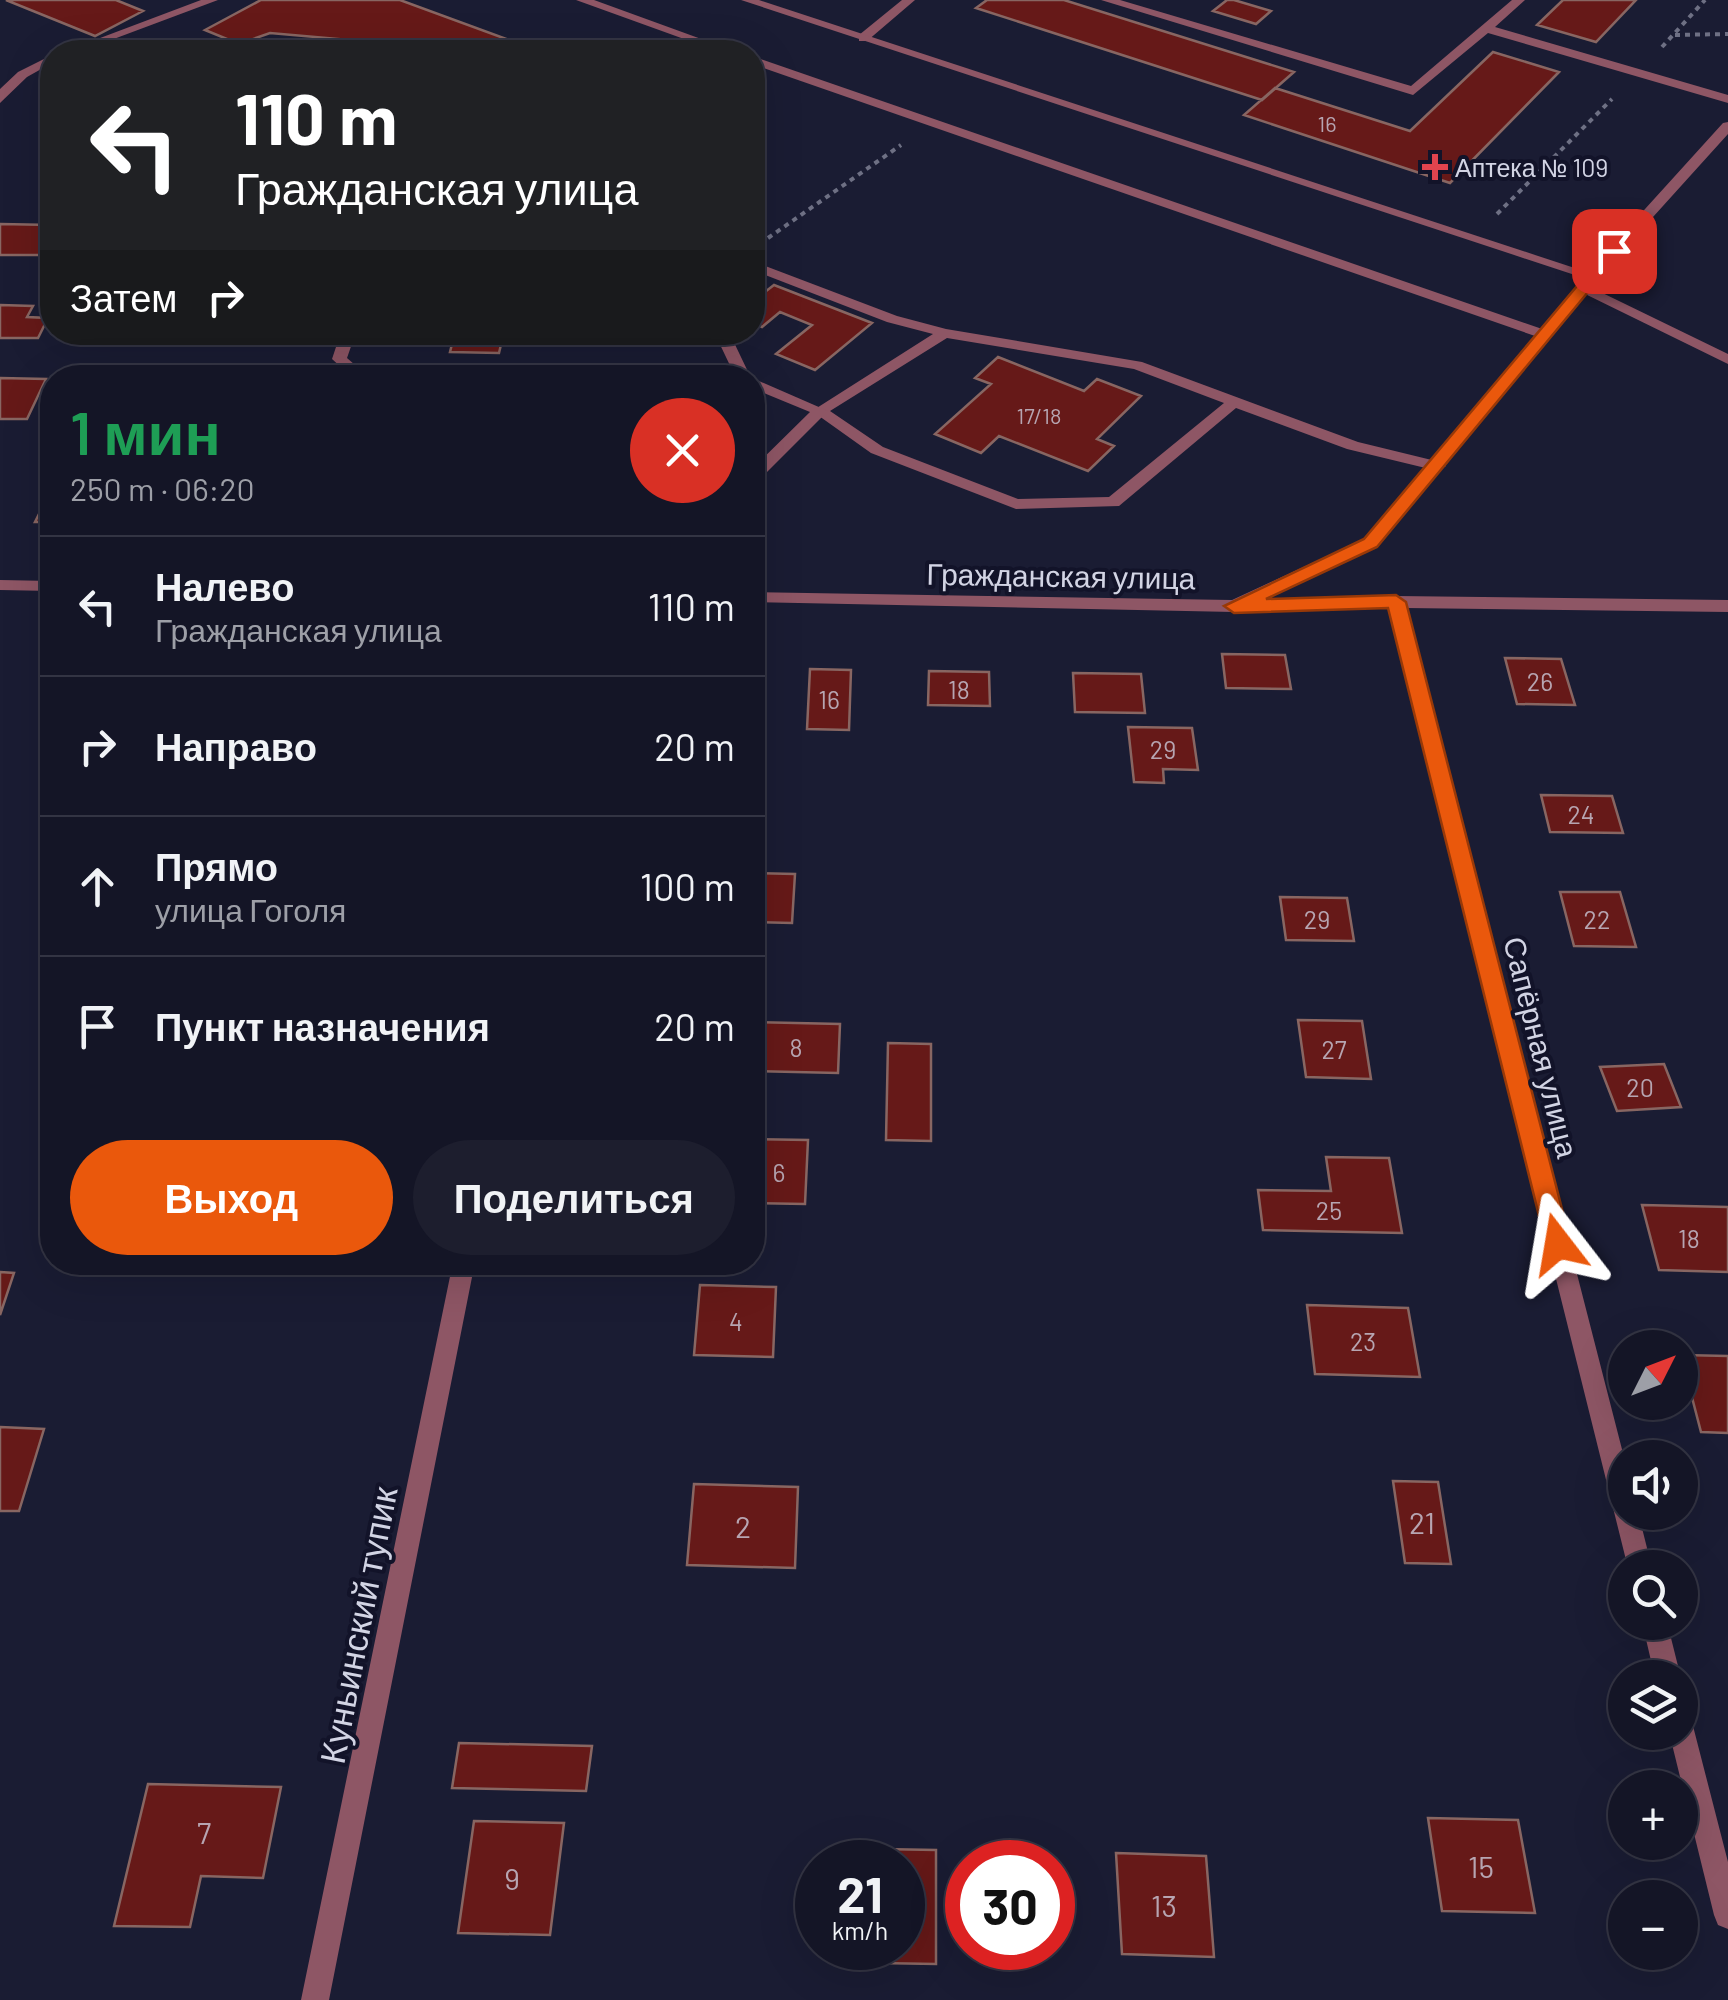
<!DOCTYPE html>
<html lang="ru">
<meta charset="utf-8">
<style>
:root{--surface:#141526;--page:#1d1e2e;--text:#f1f3f6;--muted:#9d9fa7;--line:#333443;--accent:#ea580c}
body{margin:0;font-family:Barlow,sans-serif;background:var(--page);color:var(--text);height:100vh;display:flex;flex-direction:column;font-size:38px;white-space:nowrap}
*{box-sizing:border-box;margin:0}
p{font-size:32px;color:var(--muted)}
.icon{flex:none;width:55px;height:55px;fill:none;stroke:currentColor;stroke-width:2;stroke-linecap:round;stroke-linejoin:round}
.map{position:relative;flex:1;overflow:hidden}
.drawer{position:absolute;left:40px;top:365px;width:725px;height:910px;display:flex;flex-direction:column;background:var(--surface);border-radius:40px;box-shadow:0 10px 40px #0002,0 0 0 2px var(--line)}
.drawer>*{flex:none}
.banner{position:absolute;left:40px;top:40px;width:725px;height:305px;border-radius:40px;box-shadow:0 10px 40px #0002,0 0 0 2px var(--line);background:#202124;color:#fff;overflow:hidden}
.needle{width:65px;rotate:48deg}
.fabs{position:absolute;left:1608px;top:1330px;display:grid;gap:20px}
.fabs a{display:grid;place-items:center;width:90px;height:90px;border-radius:50%;background:var(--surface);box-shadow:0 10px 40px #0002,0 0 0 2px var(--line);font-size:50px}
.speed{position:absolute;left:795px;top:1840px;display:flex;gap:20px;font-size:50px;font-weight:700;text-align:center}
.speed>*{display:grid;place-content:center;width:130px;height:130px;border-radius:50%;background:var(--surface);box-shadow:0 10px 40px #0002,0 0 0 2px var(--line);line-height:1}
.speed small{font-size:25px;font-weight:400}
.speed .limit{border:15px solid #d22;background:#fff;color:#111}
.pin{position:absolute;display:grid;place-items:center;width:85px;height:85px;color:#fff;margin:-42px;border-radius:20px;box-shadow:0 5px 15px #0006}
.me{position:absolute;width:110px;margin:-55px;rotate:346deg;stroke-linejoin:round;filter:drop-shadow(0 0 8px #0008)}
.turn{display:flex;align-items:center;gap:35px;height:210px;padding:0 30px;font-size:45px}
.turn .icon{width:130px;height:130px;stroke-width:2.5}
.turn b{display:block;font-size:70px;line-height:85px}
.then{display:flex;align-items:center;height:95px;padding:0 30px;background:#0003;gap:20px;font-size:38px}
.round{display:grid;place-items:center;flex:none;width:105px;height:105px;border-radius:52px;background:var(--page)}
.overview{display:flex;align-items:center;justify-content:space-between;height:170px;padding:0 30px}
h1{font-size:60px;font-weight:600;line-height:75px;color:#1e9e55}
.button{display:flex;gap:20px;margin-top:auto;padding:20px 30px}
.button a{flex:1;height:115px;border-radius:60px;background:var(--accent);color:#fff;font-size:40px;font-weight:600;line-height:115px;text-align:center}
.button a+a{background:var(--page);color:var(--text)}
ul{padding:0;list-style:none}
li{display:flex;align-items:center;gap:30px;height:140px;padding:0 30px;border-top:2px solid var(--line)}
li div{flex:1}
li b{display:block;font-size:38px}
li em{font-style:normal}
.map>svg:first-child{display:block}
</style>
<div class="map">
<svg width="1728" height="2000" viewBox="0 0 1728 2000">
<rect width="100%" height="100%" fill="#1a1c33"/>
<path fill="#661918" stroke="#886662" stroke-width="2.5" d="M6,0H116L143,11L95,36Z
M261,0H400L520,44L506,52H452L440,48L270,33L239,44L205,30Z
M987,0H1064L1294,72L1262,100L976,8Z
M1227,0H1234L1271,11L1256,24L1213,11Z
M1563,0H1636L1596,42L1537,25Z
M1493,52L1559,72L1450,183L1244,115L1275,88L1410,131Z
M0,224L52,225V239L44,255H0Z
M774,285L872,323L815,370L776,354L812,325L780,312L762,327L752,323V302Z
M0,305L33,306L27,317L48,318L38,338H0Z
M455,332H504L499,353L450,352Z
M998,357L1084,391L1097,379L1141,396L1097,439L1114,446L1088,471L999,436L981,453L935,434L991,384L975,378Z
M228,373L303,374L226,378Z
M0,378L46,379L27,419H0Z
M52,488V522H35Z
M1222,654L1285,655L1291,689L1226,688Z
M1505,658L1561,659L1575,705L1517,704Z
M810,669L851,670L849,730L807,729Z
M929,671L989,672L990,706L928,705Z
M1073,673L1141,674L1145,713L1075,712Z
M1128,727L1192,728L1198,770L1163,769L1164,783L1134,782Z
M1541,795L1612,796L1623,833L1550,832Z
M752,873L795,874L792,923L752,922Z
M1560,892H1620L1636,947L1574,946Z
M1280,897L1347,898L1354,941L1286,940Z
M1298,1020L1362,1021L1371,1079L1306,1077Z
M752,1022L840,1024L838,1073L752,1071Z
M888,1043L931,1044V1141L886,1140Z
M1664,1064L1681,1107L1617,1111L1600,1067Z
M752,1139L808,1140L805,1204L752,1203Z
M1326,1157L1389,1158L1402,1233L1263,1230L1258,1190L1331,1191Z
M1642,1205L1728,1207V1272L1659,1270Z
M0,1272L14,1273L0,1315Z
M700,1285L776,1287L773,1357L694,1355Z
M1307,1305L1408,1308L1420,1377L1315,1374Z
M1681,1355L1728,1356V1433L1701,1432Z
M0,1427L44,1429L19,1511H0Z
M1393,1481L1438,1482L1451,1564L1405,1563Z
M694,1484L798,1487L795,1568L687,1565Z
M459,1743L592,1746L586,1791L452,1788Z
M148,1784L281,1787L263,1878L201,1876L190,1927L114,1926Z
M1428,1818L1518,1820L1535,1913L1442,1911Z
M474,1821L564,1823L550,1935L458,1933Z
M880,1849L936,1850V1964L878,1963V1948H902V1862H879Z
M1116,1853L1206,1856L1214,1957L1122,1954Z"/>
<g fill="none" stroke-linecap="round" stroke-linejoin="round">
<path stroke="#6e7084" stroke-width="4" stroke-dasharray="5 5" stroke-linecap="butt" d="M1675,35L1728,34
M1662,47L1705,0
M1497,214L1612,99
M768,238L901,145"/>
<path fill="#8e5665" fill-rule="evenodd" d="M902,0H915L867,41H859V35Z
M1101,0H1120L1411,86L1512,0H1525L1495,27L1728,95V103L1488,33L1413,95Z
M752,261L897,316L946,329L1142,362L1358,442L1444,463L1446,466L1438,471L1347,449L1236,408L1119,506L1016,509L871,453L812,411L933,334L887,322L752,270ZM947,338L1134,369L1224,403L1109,497L1018,499L883,447L830,411Z
M714,332H729L751,378H736Z"/>
<path fill="#8e5665" fill-rule="evenodd" d="M201,0H218L79,52H63Z
M576,0H594L737,52H720Z
M741,0H759L1599,276L1587,279Z
M52,55V63L27,77L0,103V89L18,72Z
M752,56L1548,331L1550,334L1548,337H1538L752,64Z
M1584,284L1728,354V364L1579,291V285Z
M341,332H356L347,358L370,378H353L332,359Z
M752,378L828,411L758,481L752,483V469L810,412L752,388Z
M1396,596L1728,600V612L1406,608L1625,1461V1512H1638L1652,1568H1628L1389,608L1234,612L1226,606L1234,600Z
M453,1262H475L329,2000H301Z
M1642,1622H1667L1681,1678L1680,1680L1655,1678Z
M1680,1713L1689,1717L1693,1726L1728,1862V1929L1718,1925L1714,1915L1669,1732H1680Z"/>
<path fill="#8e5665" fill-rule="evenodd" d="M1728,122V134L1597,279L1376,547L1234,612L752,602V592L1232,600L1364,539L1587,273L1723,123Z
M0,580L52,581V591L0,590Z"/>
</g>
<path fill="#ea580c" stroke="#983908" stroke-width="2.5" d="M1609,248L1622,251L1377,547L1266,599L1396,595L1406,602L1571,1244L1567,1251L1558,1254L1549,1251L1546,1244L1388,608L1234,613L1224,606L1364,539Z"/>
<path fill="#e0444e" stroke="#121329" stroke-width="4" d="M1430 152h10v10h10v10h-10v10h-10v-10h-10v-10h10z"/>
<g text-anchor="middle" dominant-baseline="central" stroke-width="8" stroke-linejoin="round" paint-order="stroke">
<g font-size="22" fill="#b7a5b1">
<text x="1327" y="123">16</text>
<text x="1039" y="415">17/18</text>
</g>
<g font-size="25" fill="#d2d4e4" stroke="#121329" text-anchor="start">
<text x="1455" y="167">Аптека № 109</text>
</g>
<g font-size="25" fill="#b7a5b1">
<text x="1540" y="681">26</text>
<text x="959" y="689">18</text>
<text x="829" y="699">16</text>
<text x="1163" y="749">29</text>
<text x="1581" y="814">24</text>
<text x="1317" y="919">29</text>
<text x="1597" y="919">22</text>
<text x="796" y="1047">8</text>
<text x="1334" y="1049">27</text>
<text x="1640" y="1087">20</text>
<text x="779" y="1172">6</text>
<text x="1329" y="1210">25</text>
<text x="1689" y="1238">18</text>
<text x="736" y="1321">4</text>
<text x="1363" y="1341">23</text>
</g>
<g font-size="30" fill="#d2d4e4" stroke="#121329">
<text transform="translate(1061 575) rotate(1)">Гражданская улица</text>
<text transform="translate(1542 1047) rotate(76)">Сапёрная улица</text>
</g>
<g font-size="30" fill="#b7a5b1">
<text x="1422" y="1522">21</text>
<text x="743" y="1526">2</text>
<text x="204" y="1832">7</text>
<text x="1481" y="1866">15</text>
<text x="512" y="1878">9</text>
<text x="1164" y="1905">13</text>
</g>
<g font-size="35" fill="#d2d4e4" stroke="#121329">
<text transform="translate(357 1625) rotate(-79)">Куньинский тупик</text>
</g>
</g>
</svg>
<div class="fabs">
<a><svg class="needle" viewBox="-14 -14 28 28"><path d="M0-13l5 13h-10z" fill="#e53935"/><path d="M0 13l5-13h-10z" fill="#9d9fa7"/></svg></a>
<a><svg class="icon" aria-label="sound" viewBox="0 0 24 24"><path d="M4 9h4l5-4v14l-5-4H4zM17 9q2 3 0 6"/></svg></a>
<a><svg class="icon" aria-label="search" viewBox="0 0 24 24"><circle cx="10" cy="10" r="6"/><path d="M15 15l6 6"/></svg></a>
<a><svg class="icon" aria-label="layers" viewBox="0 0 24 24"><path d="M12 4l9 5-9 5-9-5zM3 14l9 5 9-5"/></svg></a>
<a>+</a>
<a>−</a>
</div>
<div class="speed"><div>21<small>km/h</small></div><div class="limit">30</div></div>
<div class="pin" style="left:1614px;top:251px;background:#d93025"><svg class="icon" aria-label="arrive" viewBox="0 0 24 24"><path d="M6 21V4h12l-3 4 3 4H6"/></svg></div>
<svg class="me" style="left:1558px;top:1244px" viewBox="-20 -20 40 40"><path d="M0-17L14 15 0 8-14 15z" fill="#ea580c" stroke="#fff" stroke-width="4"/></svg>
<div class="banner">
<div class="turn"><svg class="icon" aria-label="left" viewBox="0 0 24 24"><path d="M17 20v-9H6M10 6l-5 5 5 5"/></svg><div><b>110 m</b>Гражданская улица</div></div>
<div class="then">Затем<svg class="icon" aria-label="right" viewBox="0 0 24 24"><path d="M7 20v-9h11M14 6l5 5-5 5"/></svg></div>
</div>
<section class="drawer">
<div class="overview"><div><h1>1 мин</h1><p>250 m · 06:20</p></div><a class="round" style="background:#d93025;color:#fff"><svg class="icon" aria-label="close" viewBox="0 0 24 24"><path d="M6 6l12 12M18 6L6 18"/></svg></a></div>
<ul>
<li><svg class="icon" aria-label="left" viewBox="0 0 24 24"><path d="M17 20v-9H6M10 6l-5 5 5 5"/></svg><div><b>Налево</b><p>Гражданская улица</p></div><em>110 m</em></li>
<li><svg class="icon" aria-label="right" viewBox="0 0 24 24"><path d="M7 20v-9h11M14 6l5 5-5 5"/></svg><div><b>Направо</b></div><em>20 m</em></li>
<li><svg class="icon" aria-label="ahead" viewBox="0 0 24 24"><path d="M12 20V5M6 11l6-6 6 6"/></svg><div><b>Прямо</b><p>улица Гоголя</p></div><em>100 m</em></li>
<li><svg class="icon" aria-label="arrive" viewBox="0 0 24 24"><path d="M6 21V4h12l-3 4 3 4H6"/></svg><div><b>Пункт назначения</b></div><em>20 m</em></li>
</ul>
<div class="button"><a>Выход</a><a>Поделиться</a></div>
</section>
</div>
